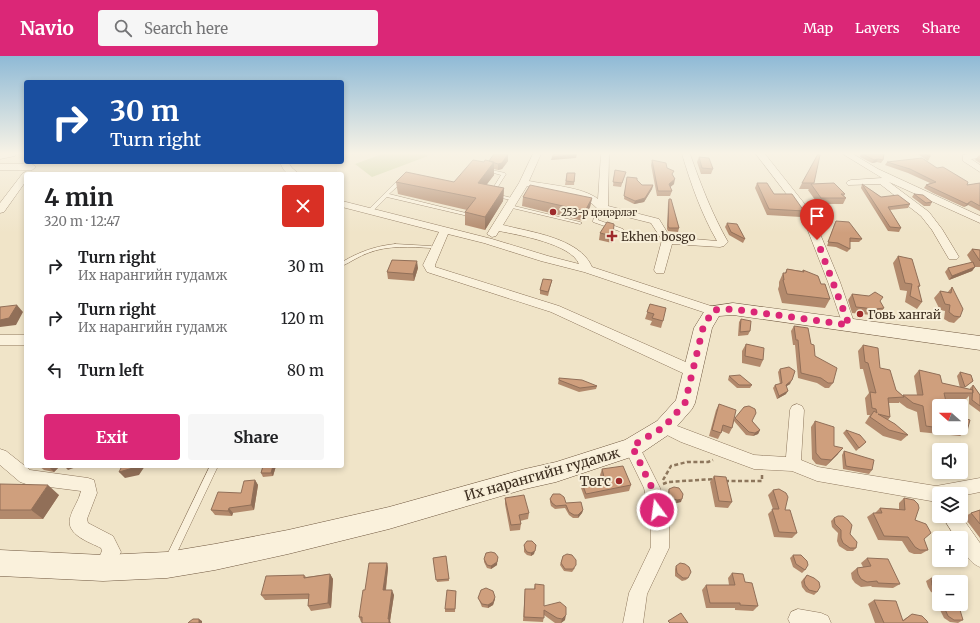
<!DOCTYPE html>
<meta charset="utf-8">
<style>
:root{--surface:#fff;--page:#f6f6f6;--text:#202124;--muted:#757577;--accent:#db2777}
body{margin:0;font-family:Merriweather,serif;background:var(--page);color:var(--text);height:100vh;display:flex;flex-direction:column;font-size:15px;white-space:nowrap}
*{box-sizing:border-box;margin:0}
p{font-size:13px;color:var(--muted)}
.icon{flex:none;width:22px;height:22px;fill:none;stroke:currentColor;stroke-width:2;stroke-linecap:round;stroke-linejoin:round}
.map{position:relative;flex:1;overflow:hidden}
.details{position:absolute;left:24px;top:116px;width:320px;height:296px;display:flex;flex-direction:column;background:var(--surface);border-radius:4px;box-shadow:0 2px 6px #0003}
.details>*{flex:none}
.hud{position:absolute;left:24px;top:24px;width:320px;height:84px;border-radius:4px;box-shadow:0 2px 6px #0003;background:#1a4fa0;color:#fff;overflow:hidden}
.needle{width:26px;rotate:291deg}
.fabs{position:absolute;left:932px;top:343px;display:grid;gap:8px}
.fabs a{display:grid;place-items:center;width:36px;height:36px;border-radius:4px;background:var(--surface);box-shadow:0 2px 6px #0003;font-size:20px}
.pin{position:absolute;display:grid;place-items:center;width:34px;height:34px;color:#fff;margin:-41px -17px;border-radius:50% 50% 50% 0;rotate:-45deg;box-shadow:0 0 4px #0007}
.pin .icon{rotate:45deg}
.me{position:absolute;width:44px;margin:-22px;rotate:346deg;stroke-linejoin:round;filter:drop-shadow(0 0 3px #0008)}
.turn{display:flex;align-items:center;gap:14px;height:84px;padding:0 20px;font-size:18px}
.turn .icon{width:52px;height:52px;stroke-width:2.5}
.turn b{display:block;font-size:28px;line-height:34px}
.round{display:grid;place-items:center;flex:none;width:42px;height:42px;border-radius:4px;background:var(--page)}
.overview{display:flex;align-items:center;justify-content:space-between;height:68px;padding:0 20px}
h1{font-size:24px;font-weight:700;line-height:30px}
.action{display:flex;gap:8px;margin-top:auto;padding:8px 20px}
.action a{flex:1;height:46px;border-radius:4px;background:var(--accent);color:#fff;font-size:16px;font-weight:700;line-height:46px;text-align:center}
.action a+a{background:var(--page);color:var(--text)}
ul{padding:0;list-style:none}
li{display:flex;align-items:center;gap:12px;height:52px;padding:0 20px}
li div{flex:1}
li b{display:block;font-size:15px}
li em{font-style:normal}
header{display:flex;align-items:center;gap:24px;box-sizing:border-box;height:56px;padding:0 20px;background:var(--accent);color:#fff}
header strong{font-size:19px}
nav{display:flex;gap:22px;margin-inline-start:auto;font-size:14px}
.search{width:280px;height:36px;background:var(--page);display:flex;align-items:center;gap:10px;box-sizing:border-box;padding:0 14px;border-radius:4px;color:var(--muted);font-size:15px}
.map>svg:first-child{display:block}
</style>
<header>
<strong>Navio</strong>
<div class="search"><svg class="icon" aria-label="search" viewBox="0 0 24 24"><circle cx="10" cy="10" r="6"/><path d="M15 15l6 6"/></svg>Search here</div>
<nav><a>Map</a><a>Layers</a><a>Share</a></nav>
</header>
<div class="map">
<svg width="980" height="567" viewBox="0 0 980 567">
<rect width="100%" height="100%" fill="#f0e4c8"/>
<path fill="#c9cf9b" d="M382,98H425L428,100L372,121L355,108Z"/>
<g fill="none" stroke-linecap="round" stroke-linejoin="round">
<g stroke="#8d765c" stroke-width="1">
<path id="lane" d="M487,113L505,117L506,118L494,137L496,138L516,143V145L492,140L490,137L501,119L487,115Z
M403,124L405,125V126L399,129L389,138L470,158V159L468,160L387,141L372,156H368V154L395,127Z
M508,149H510L580,166L582,167L580,168L508,151Z
M601,151H605V152L598,161V164L623,173V175H619L593,166V165L594,161Z
M395,188L431,190L433,191L431,192C410,191 388,189 368,197C359,200 351,206 342,210V206C359,196 375,190 395,188Z
M210,410H218L173,505L170,506L167,505L166,502L167,499Z"/>
</g>
<g stroke="#8d765c" stroke-width="1">
<path id="street" d="M0,98H16L15,100L0,103Z
M533,98H541L529,125C549,129 583,131 598,143L601,98H609L608,150L659,163L670,181L717,185C701,157 691,128 682,98H690C701,129 712,158 728,186L724,190L720,191L672,188L664,217H656L654,214L662,184L651,167L599,154L588,144L576,139L527,130L503,169C530,176 580,182 592,211L717,252L719,255L717,258L713,259L709,258L584,216L541,205L484,187L448,178L435,209V211L559,250L697,311L699,315L697,319L692,320L687,319L551,256L427,216L423,209L439,176L342,151V145L492,183L548,200L579,208C571,188 519,179 499,175L496,180L492,181L487,178L519,127Z
M756,98H765L811,156L840,226L855,269L853,272L849,273L845,272L843,269L828,226L801,157Z
M843,98H853L878,113L980,160V167L889,126L929,156L942,173L959,201L957,203H949L932,174L921,160L880,128L848,129L846,127L848,125L851,124L882,122Z
M968,98H980V102L971,103L980,109V116L963,105V99Z
M280,106H288L292,112L299,118C286,118 285,118 280,106Z
M0,108H32L36,111L32,114H0Z
M26,116L30,118H26V125L4,156L0,157V147L23,117Z
M0,279H26V289H0Z
M797,348L802,350L804,354L801,404L818,411L936,430L980,422V436L961,440V438H939V450L931,445L817,425L792,415L754,413L681,386L659,375L656,371L659,367L664,365L754,399L786,401L790,354L792,350Z
M632,384L637,386L660,432L669,465V492L647,538L643,567H623L629,537L651,491V465L644,432L624,391L627,386Z
M0,393L6,395L30,414L88,422L94,424L97,437L87,463L88,467L113,480L121,496L109,518L103,521L97,518L94,512L102,495L101,492C89,486 66,479 70,462C72,453 79,445 81,435L26,428L20,426L0,409Z
M942,460H961L980,487V511C969,507 961,493 961,482H956Z
M798,553L821,557L828,560L831,567H790L788,563L791,556Z"/>
</g>
<g stroke="#6f573f" stroke-width="1">
<path id="secondary" d="M733,247L980,280V294L733,259L719,260L712,272L695,347L692,353L671,377L640,398L556,426L525,433L389,473L288,498L215,514L167,522L103,525L0,520V494L103,499L167,496L215,488L288,474L389,451L525,413L556,406L625,384L657,365L676,344L694,272L707,251Z"/>
</g>
<path stroke="#8d765c" stroke-width="2.5" stroke-dasharray="4 2.5" stroke-linecap="butt" d="M663,424L671,410L687,406H708L713,404
M725,425H762V418
M663,428L668,426L714,423"/>
<use href="#lane" fill="#faf1dc" fill-rule="evenodd"/>
<use href="#street" fill="#faf1dc" fill-rule="evenodd"/>
<use href="#secondary" fill="#faf1dc" fill-rule="evenodd"/>
</g>
<path fill="#b2896c" d="M508,98V105L502,113L498,114L494,113V119L486,129L504,132L503,145L485,174L465,169V156L467,154L398,138L396,126H454L484,106L489,105Z
M861,98H884L883,104L881,107L877,106L872,107L860,101Z
M918,98H930V101L928,105Z
M979,99H980V107L975,104Z
M699,101L713,113L711,118H701L697,106Z
M652,104L667,112L672,119L674,128L670,131L672,135L670,140H657L651,109Z
M887,106L937,112L967,129L980,127V155L968,149L964,151L933,137L924,132L926,129L930,127L908,117L885,109Z
M615,114L625,119L621,131L613,130Z
M567,117H575L574,129H565Z
M627,121L637,124L642,129H653L652,133L644,146L634,148L624,143Z
M757,127L774,138L804,155L801,161L767,159L755,132Z
M802,127H814L813,128L845,138L844,140L846,142L843,148H818L808,134L809,133H799Z
M862,128L881,141L910,148L908,152L890,154L901,172L899,176L888,175L861,132Z
M914,138L932,146L930,150H924L912,141Z
M523,141L592,142L590,151L583,165L522,150Z
M669,143L679,172L678,176L668,175L667,173L668,147Z
M836,165L862,183L859,186H850V193L847,196L836,191L827,190L834,169Z
M727,167L745,183L743,187L729,179L725,171Z
M600,177L613,180L612,187L599,184Z
M972,193L980,194V211H975L972,215L949,224L945,216L948,212L972,207L967,199Z
M898,200L920,230L918,232L922,246L917,253L905,246L907,235L900,234L893,207Z
M418,212L414,225L388,223L387,216Z
M787,213L802,215L803,214L821,228L830,243L825,252L782,247L778,233L779,230V226L783,217H785Z
M552,224L548,240L540,238V234Z
M952,231L960,261L954,267L949,266L944,263L945,255L940,254L934,242L940,235L947,237Z
M852,238L884,252L880,258L871,259L852,257L848,244Z
M650,248L663,265L661,272L650,269L652,265L645,263Z
M741,263L750,275L748,279L738,280L739,266Z
M794,270L811,288L815,300L833,327L829,332H825L817,327L798,322L795,289H793L791,275Z
M746,288L763,304L760,311L742,307V295Z
M863,289L880,312L896,334L903,340L917,339L914,320L919,314L942,327L960,332L957,320L960,316L973,325L964,332L970,334V332L973,329L980,339V356L969,348V340L966,343H945L939,350V372H961L967,375L960,380L920,376L917,356L907,352L899,346V347H889L890,361L888,364L908,379L901,385L883,380L865,367L870,359H867L865,342L869,337L863,313H860L858,295Z
M780,313L790,328L786,330V338L777,343L773,332L775,329L780,328L778,316Z
M729,320L752,329L750,332H737L728,324Z
M559,322L597,330L596,333L579,336L558,328Z
M719,348L734,363L735,362L752,365L760,374L758,378L753,380L746,379L734,365L732,372L729,378L722,375L718,383L709,380L716,354Z
M815,365L834,390L838,398L826,410L816,408L812,403L811,371Z
M846,374L866,386L863,389L856,395L843,377Z
M844,395L872,414L869,418L848,414L843,413L842,399Z
M39,410H60L54,416L44,414Z
M263,410H276L273,420L263,421L261,417Z
M602,413L631,429L629,435L585,443L581,432L582,427L601,422L600,419Z
M714,420L732,446L728,452L715,451L710,426Z
M255,424L258,429L254,454L233,457L232,460L215,459L211,454L241,437Z
M0,428L59,439L43,463H0Z
M669,433L681,446L676,447L671,446L668,442V436Z
M773,434L797,477L792,482L774,481L768,458L773,453L768,439Z
M505,442L529,457L528,463L520,465L521,468L520,474L510,475L505,448Z
M904,442L924,483L928,494L921,498H914L909,496L902,485L878,484L867,461L873,457H875L880,452L899,453V447Z
M550,443L566,447L583,454L582,457L578,462H573L569,459L565,452L555,453L551,450L550,446Z
M980,454V482L964,461L971,457Z
M834,462L850,478L856,492L853,495H847L839,490L837,485L838,477L832,471L831,465Z
M524,489H536L534,498L531,500L527,499L524,496Z
M793,499L805,514L802,517L793,511L790,502Z
M446,500L449,525L437,526L433,502Z
M563,500L575,512L572,516L564,515L560,509Z
M498,501L497,509L491,513L487,512L484,506V503Z
M867,502L900,528L893,532L872,531L871,530L861,531L855,527L852,523L851,517L857,512L863,511L861,507Z
M387,507L388,512L386,534L394,539L390,565L361,566L359,561L365,534Z
M676,510L688,522L686,524L682,525L675,520V513Z
M732,517L745,526L758,550L753,555L735,554V552H706L702,534L706,529H729L728,522Z
M330,518L333,523L331,552L311,555L308,550V543L265,544L261,539L304,519L306,521Z
M807,519L817,536L814,539L806,536L802,531L801,526L804,522Z
M931,522L939,526V539L931,536L928,531L926,525Z
M535,528L544,550L565,564L561,567H555L544,559L543,566L523,565L525,533H534Z
M456,535L455,556H445V553Z
M478,542L495,543L493,549L488,552L482,551L479,544Z
M874,544L903,564L912,558L928,567H875L868,548Z
M942,548H950L963,564L958,567L950,566L944,562L940,554Z"/>
<path fill="#916f58" d="M508,98V105L502,113L498,114V108Z
M577,98L576,102L551,104L552,101Z
M878,103L877,106L872,107L874,104Z
M494,106V119L478,140V127Z
M675,123L674,128L668,133L669,128Z
M653,129L652,133L644,146L634,148L635,145Z
M504,132L503,145L485,174V161Z
M592,142L590,151L583,165L585,155Z
M971,145L968,149L964,151L967,148Z
M417,205L418,212L414,225L413,218Z
M975,211L972,215L949,224L952,220Z
M17,249L23,256L16,269L0,271V264Z
M792,324L790,328L784,332L786,329Z
M788,335L786,338L777,343L779,340Z
M760,374L758,378L753,380L755,377Z
M843,392L838,398L826,410L831,404Z
M48,410H60L54,416Z
M64,410H79L68,414Z
M134,410H145L139,419L125,422L119,416Z
M273,410H276L273,420L271,417Z
M255,424L258,429L254,454L251,449Z
M48,429L59,439L43,463L31,454Z
M682,443L681,446L676,447L677,444Z
M229,452L233,457L232,460L228,455Z
M583,454L582,457L578,462V459Z
M536,489L534,498L531,500V497Z
M497,506V509L491,513V510Z
M387,507L388,512L385,539L383,534Z
M330,518L333,523L331,552L328,547Z
M392,534L394,539L390,565L391,567H389L388,563Z
M495,541V543L493,549L488,552V549Z
M566,559L565,564L561,567L562,563Z
M199,563L202,565V567H199Z"/>
<path fill="#cf9f7d" stroke="#916f58" d="M494,98H508L502,107L498,108L489,105Z
M554,98H577L552,101Z
M818,98L820,99L814,127H802Z
M863,98H884L883,104L878,103L874,104Z
M925,98H930V101Z
M699,101L709,102L713,113L702,112Z
M922,102L937,112L943,111L968,126L967,129L980,127V150L971,145L967,148L935,133L926,129L936,126L910,113L887,106Z
M473,104L484,106L485,104L494,106L478,127L504,132L485,161L465,156L476,142L396,126L406,116L454,126Z
M652,104L666,107L667,112L674,115L672,118L675,123L669,128L672,135H658Z
M615,114L626,116L622,127L613,126Z
M567,117H575L574,126L566,125Z
M627,121L637,122V124L642,129H653L645,142L635,145L624,140Z
M757,127H767L774,138H792L804,155L769,153Z
M834,127L845,138H841L846,142H821L811,128Z
M862,128L881,141L898,139L910,148L888,151L901,172L890,171Z
M530,129L592,142L585,155L523,141Z
M914,138L923,139L932,146L926,147Z
M669,143H671L679,172H669L668,170Z
M836,165L849,166L862,183L850,182V193L838,187L828,186Z
M607,166L614,168L613,180L600,177Z
M727,167L737,168L745,183L731,176Z
M972,193L980,194V205Z
M898,200L912,203L920,230H918L922,246L910,240L912,228L905,227Z
M392,204L417,205L413,218L387,216Z
M973,206L975,211L952,220L948,212Z
M787,213L804,216L803,214L818,220L821,228H825L830,243L787,238L783,224H784L783,217H786Z
M543,223L552,224L548,236L540,234Z
M952,231L963,253L960,261L954,260L949,256L950,249L945,248L940,235L951,237Z
M875,236L883,241L880,245L884,252L875,253L856,251L852,238L869,240Z
M650,248L666,252L663,265L652,262L654,258L647,256Z
M17,249L9,262L0,264V251Z
M741,263L751,265L750,275L740,276Z
M794,270L808,272L811,288L814,289L815,300L837,312L833,327H828L821,322L801,317L798,284H796Z
M746,288L764,292L763,304L745,300Z
M863,289L878,292L880,312L890,314L896,334L904,341L888,342L890,361L878,358L895,368L908,379L889,374L870,361L874,355L877,357L876,353L872,352L870,336L876,337L868,307L865,306Z
M789,311L795,315L792,324L786,329L788,335L779,340L775,329L782,327L780,313Z
M919,314L940,319L942,327L973,334V337H944L947,350H939V372L926,370L923,350L913,347L903,339H923Z
M960,316L971,319L973,325L965,331Z
M740,319L752,329H739L729,320Z
M559,322L582,324L597,330L580,332L559,324Z
M973,329L980,339V350L972,344Z
M719,348L736,354L732,372L723,369L721,377L712,374Z
M749,350L755,353L756,357L752,365L760,374L755,377L749,376L735,362L744,351Z
M961,361L970,364L967,375L942,372H961Z
M815,365L834,371V390L843,392L831,404L821,403L816,397Z
M846,374L860,379L866,386L859,392Z
M844,395L874,404L872,414L851,411L846,410Z
M122,410H134L133,412L119,416Z
M263,410H273L271,417H261Z
M623,410L631,429L586,438L582,427L604,421L602,413Z
M714,420L726,421L732,446L719,445Z
M255,424L251,449L229,452L228,455L211,454L218,436L241,437L244,425Z
M0,428L48,429L31,454H0Z
M674,431L679,432L683,438L682,443L677,444L673,443L669,439V433Z
M779,433L786,437L788,441L785,454H790L797,477L779,476L772,453H779L773,434Z
M553,438H560L564,441L566,447L581,446L583,454L578,459H574L569,456L566,449L556,450L552,447L550,443Z
M524,439L529,457L519,459L521,468L511,469L505,442Z
M904,442L914,444L918,448L919,452L915,464L926,468L931,477L924,483L928,494H920L915,491L908,481L884,480L873,457H882L880,452L905,454Z
M980,454V468L971,457Z
M838,460H843L848,464L852,469L850,478L857,486L856,492H850L843,487L841,482V474L835,468L834,462Z
M527,485H532L536,489L535,495L531,497L527,496L525,493L524,489Z
M491,496L495,497L498,501L497,506L491,510L487,509L484,503L486,497Z
M567,498L572,499L576,504V509L573,513H565L561,507L563,500Z
M793,499H801L807,505L808,509L805,514L796,508Z
M446,500L449,523L436,524L433,502Z
M867,502L888,503L900,528L878,527L877,525L867,526L861,523L858,518L857,512L871,510Z
M369,507H387L383,534H392L388,563H389V567H362V561H359L363,534H365Z
M680,507L685,508L689,511L691,516L688,522H683L677,517L676,510Z
M732,517L743,518L745,526L752,527L758,550L740,549V547H710L706,529H735Z
M330,518L328,547L308,550L309,538L261,539L266,520L304,519V522Z
M807,519L814,522L819,526L820,531L817,536L809,534L805,529L804,524Z
M931,522L940,524L942,526H939V535L935,534L932,529Z
M535,528L544,529V550L560,546L566,551V559L562,563L557,562L544,554V562L524,561L525,533H535Z
M486,532L493,535L495,541L493,546L488,549L482,548L478,542L481,534Z
M447,534L456,535L455,553H445Z
M874,544L896,545L903,565L912,558L922,560L927,565L928,567H884Z
M945,548H950L960,554L963,564H954L948,560L944,551Z
M681,557L688,567H670L668,565Z
M193,563H199V567H188L189,566Z"/>
<linearGradient id="sky" x2="0" y2="1"><stop stop-color="#8fbad6"/><stop offset="0.55" stop-color="#f8f3e6"/><stop offset="1" stop-color="#f8f3e6" stop-opacity="0"/></linearGradient>
<rect width="980" height="177" fill="url(#sky)"/>
<g fill="none" stroke-linecap="round" stroke-linejoin="round">
<path stroke="#db2777" stroke-width="7" stroke-dasharray="0 12.6" d="M657,454L652,432L632,390L664,371L685,347L703,272L713,254L733,253L849,269L817,184"/>
</g>
<g fill="#9e2a2b" stroke="#f7eed8" stroke-width="1.5">
<circle cx="553" cy="156" r="4"/>
<path d="M610 174h4v4h4v4h-4v4h-4v-4h-4v-4h4z"/>
<circle cx="860" cy="258" r="4"/>
<circle cx="619" cy="425" r="4"/>
</g>
<g text-anchor="middle" dominant-baseline="central" stroke-width="4" stroke-linejoin="round" paint-order="stroke">
<g font-size="10" fill="#3d2e20" stroke="#f7eed8" text-anchor="start">
<text x="561" y="156">253-р цэцэрлэг</text>
</g>
<g font-size="12" fill="#3d2e20" stroke="#f7eed8" text-anchor="start">
<text x="621" y="180">Ekhen bosgo</text>
<text x="868" y="258">Говь хангай</text>
</g>
<g font-size="14" fill="#3d2e20" stroke="#f7eed8">
<text transform="translate(542 418) rotate(-16)">Их нарангийн гудамж</text>
</g>
<g font-size="14" fill="#3d2e20" stroke="#f7eed8" text-anchor="end">
<text x="611" y="425">Төгс</text>
</g>
</g>
</svg>
<div class="fabs">
<a><svg class="needle" viewBox="-14 -14 28 28"><path d="M0-13l5 13h-10z" fill="#e53935"/><path d="M0 13l5-13h-10z" fill="#757577"/></svg></a>
<a><svg class="icon" aria-label="sound" viewBox="0 0 24 24"><path d="M4 9h4l5-4v14l-5-4H4zM17 9q2 3 0 6"/></svg></a>
<a><svg class="icon" aria-label="layers" viewBox="0 0 24 24"><path d="M12 4l9 5-9 5-9-5zM3 14l9 5 9-5"/></svg></a>
<a>+</a>
<a>−</a>
</div>
<div class="pin" style="left:817px;top:184px;background:#d93025"><svg class="icon" aria-label="arrive" viewBox="0 0 24 24"><path d="M6 21V4h12l-3 4 3 4H6"/></svg></div>
<svg class="me" style="left:657px;top:454px" viewBox="-20 -20 40 40"><circle r="17" fill="#db2777" stroke="#fff" stroke-width="3"/><path d="M0-11L8 9 0 5-8 9z" fill="#fff"/></svg>
<div class="hud">
<div class="turn"><svg class="icon" aria-label="right" viewBox="0 0 24 24"><path d="M7 20v-9h11M14 6l5 5-5 5"/></svg><div><b>30 m</b>Turn right</div></div>
</div>
<section class="details">
<div class="overview"><div><h1>4 min</h1><p>320 m · 12:47</p></div><a class="round" style="background:#d93025;color:#fff"><svg class="icon" aria-label="close" viewBox="0 0 24 24"><path d="M6 6l12 12M18 6L6 18"/></svg></a></div>
<ul>
<li><svg class="icon" aria-label="right" viewBox="0 0 24 24"><path d="M7 20v-9h11M14 6l5 5-5 5"/></svg><div><b>Turn right</b><p>Их нарангийн гудамж</p></div><em>30 m</em></li>
<li><svg class="icon" aria-label="right" viewBox="0 0 24 24"><path d="M7 20v-9h11M14 6l5 5-5 5"/></svg><div><b>Turn right</b><p>Их нарангийн гудамж</p></div><em>120 m</em></li>
<li><svg class="icon" aria-label="left" viewBox="0 0 24 24"><path d="M17 20v-9H6M10 6l-5 5 5 5"/></svg><div><b>Turn left</b></div><em>80 m</em></li>
</ul>
<div class="action"><a>Exit</a><a>Share</a></div>
</section>
</div>
